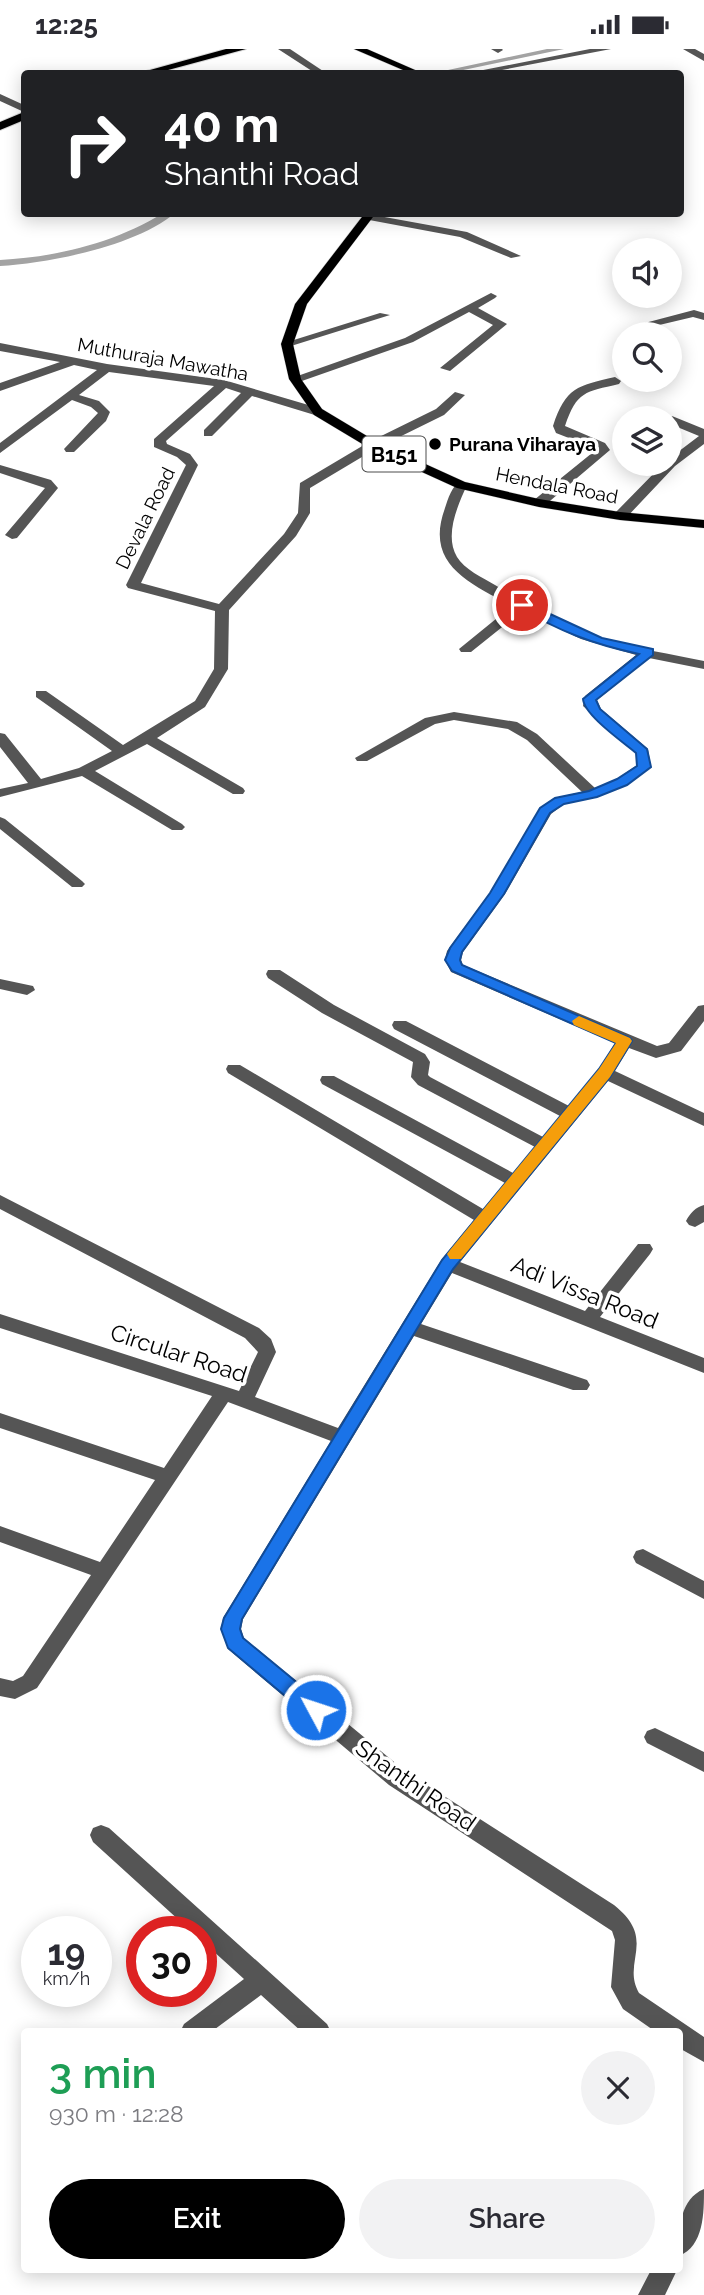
<!DOCTYPE html>
<meta charset="utf-8">
<style>
:root{--surface:#fff;--page:#f2f2f3;--text:#2b2b33;--muted:#7c7c81;--accent:#000}
body{margin:0;font-family:Raleway,sans-serif;background:var(--page);color:var(--text);height:100vh;display:flex;flex-direction:column;font-size:26px;white-space:nowrap}
*{box-sizing:border-box;margin:0}
p{font-size:23px;color:var(--muted)}
.icon{flex:none;width:38px;height:38px;fill:none;stroke:currentColor;stroke-width:2;stroke-linecap:round;stroke-linejoin:round}
.map{position:relative;flex:1;overflow:hidden}
.sheet{position:absolute;left:21px;top:1979px;width:662px;height:245px;display:flex;flex-direction:column;background:var(--surface);border-radius:7px;box-shadow:0 4px 18px #0003}
.sheet>*{flex:none}
.hud{position:absolute;left:21px;top:21px;width:663px;height:147px;border-radius:7px;box-shadow:0 4px 18px #0003;background:#202124;color:#fff;overflow:hidden}
.tools{position:absolute;left:612px;top:189px;display:grid;gap:14px}
.tools a{display:grid;place-items:center;width:70px;height:70px;border-radius:50%;background:var(--surface);box-shadow:0 4px 18px #0003;font-size:35px}
.speed{position:absolute;left:21px;top:1867px;display:flex;gap:14px;font-size:35px;font-weight:700;text-align:center}
.speed>*{display:grid;place-content:center;width:91px;height:91px;border-radius:50%;background:var(--surface);box-shadow:0 4px 18px #0003;line-height:1}
.speed small{font-size:18px;font-weight:400}
.speed .limit{border:10px solid #d22;background:#fff;color:#111}
.pin{position:absolute;display:grid;place-items:center;width:60px;height:60px;color:#fff;margin:-30px;border:4px solid #fff;border-radius:50%;box-shadow:0 2px 7px #0007}
.me{position:absolute;width:77px;margin:-38px;rotate:310deg;stroke-linejoin:round;filter:drop-shadow(0 0 5px #0008)}
.turn{display:flex;align-items:center;gap:24px;height:147px;padding:0 28px;font-size:32px}
.turn .icon{width:91px;height:91px;stroke-width:2.5}
.turn b{display:block;font-size:49px;line-height:60px}
.round{display:grid;place-items:center;flex:none;width:74px;height:74px;border-radius:37px;background:var(--page)}
.head{display:flex;align-items:center;justify-content:space-between;height:119px;padding:0 28px}
h1{font-size:42px;font-weight:600;line-height:52px;color:#1e9e55}
.primary-button{display:flex;gap:14px;margin-top:auto;padding:14px 28px}
.primary-button a{flex:1;height:80px;border-radius:42px;background:var(--accent);color:#fff;font-size:28px;font-weight:600;line-height:80px;text-align:center}
.primary-button a+a{background:var(--page);color:var(--text)}
.status{display:flex;justify-content:space-between;align-items:center;height:49px;padding:0 35px;background:var(--surface);direction:ltr}
.status svg{height:19px;fill:currentColor}
.map>svg:first-child{display:block}
</style>
<div class="status"><b>12:25</b><svg viewBox="0 0 49 12"><path d="M0 12V9h3v3zM5 12V6h3v6zM10 12V3h3v9zM15 12V0h3v12zM26 1h20v11H26zM47 4h2v5h-2z"/></svg></div>
<div class="map">
<svg width="704" height="2246" viewBox="0 0 704 2246">
<rect width="100%" height="100%" fill="#fff"/>
<g fill="none" stroke-linecap="round" stroke-linejoin="round">
<path fill="#a3a3a3" fill-rule="evenodd" d="M547,0H564L449,24H434Z
M163,164H175C136,197 50,214 0,217V211C56,208 115,194 163,164Z"/>
<g stroke="#dbdbdb" stroke-width="1">
<path id="major" d="M354,0H367L422,24H410Z
M365,164H376L307,255L293,295L301,330L322,360L377,393L465,433L539,450L620,463L704,471V479L620,471L539,458L457,439L369,399L314,366L289,330L281,295L295,255Z"/>
</g>
<g stroke="#dbdbdb" stroke-width="2">
<path id="highway" d="M226,0H246L157,24H139Z
M24,63V71L0,81V73Z"/>
</g>
<path fill="#555" fill-rule="evenodd" d="M278,0H290L326,24H315Z
M491,0H502L503,1L498,4Z
M590,0H611L486,24H468Z
M683,0H695L704,5V12Z
M0,45L24,56V63L0,52Z
M368,165L467,183L521,207L511,209L460,188L364,170V166Z
M491,244L497,247L495,249L478,259L507,275L450,322L440,319L493,276L469,263L413,293L299,333L289,330L405,289Z
M694,261L704,264V271L693,268L655,277L663,285H651L641,275Z
M380,264L390,266L291,297L281,295Z
M0,294L107,315L224,331L322,360V366L318,367L252,347L212,387H204V381L241,344L226,339L166,392L167,395L190,405L198,416L141,534L219,555L284,485L298,464L300,434L369,393L436,360L455,343L465,346L444,366L377,399L310,439V464L296,487L229,561L228,620L205,658L157,689L243,739L245,742L243,745H233L147,695L95,722L182,775L185,778L182,781H172L82,727L0,748V740L28,734L0,698V684L5,685L41,730L79,719L112,702L36,648V642H46L123,696L195,652L214,620L215,562L128,539L126,536L186,416L177,408L154,398V390L214,337L109,323L79,346L99,352L110,363L106,372L74,403H66L64,400L98,364L91,358L72,351L0,404V394L97,321L74,316L0,342V334L60,313L0,302Z
M615,328L621,332L619,335C585,343 577,342 565,377L605,394L610,401L544,457H534V451L597,400L556,384L553,377C566,338 577,337 615,328Z
M672,367L704,380V395L675,417L625,470H615V464L663,415H670V409L699,387L670,375V369H667Z
M0,416L51,431L58,439L17,489L12,490L5,486L45,439L0,424Z
M461,432L467,436C458,456 444,486 457,508C464,520 483,529 495,536C529,557 567,577 606,590C638,600 670,605 704,612V620L649,609L597,651L601,660L648,700L651,718L627,736L598,748L564,755L551,765L505,845L463,903L461,911L463,916L657,997L669,994L698,957L704,956V972L681,1002L656,1009L629,999L615,1022L704,1064V1077L608,1032L460,1213L585,1262L638,1195H650L653,1200L650,1205L600,1268L704,1309V1324L452,1224L421,1275L587,1331L590,1336L587,1341H573L414,1287L243,1570L241,1580L244,1589L405,1722L614,1856C658,1891 621,1912 639,1944L704,1988V2013L679,1999V1983H656L623,1960L611,1938L615,1891L612,1882L389,1736L228,1600L221,1580L223,1569L331,1392L228,1353L37,1639L15,1650L0,1647V1629L13,1632L23,1627L91,1526L0,1493V1477L100,1513L155,1431L0,1379V1364L164,1419L212,1347L0,1279V1265L239,1342L258,1303L245,1289L0,1160V1146L259,1279L271,1290L276,1303L255,1348L338,1379L442,1210L474,1171L228,1024L226,1020L228,1016H240L483,1160L505,1134L322,1035L320,1031L322,1027H334L513,1124L535,1098L418,1036L411,1028L413,1013L322,964L268,929L266,925L268,921H280L334,956L425,1005L430,1013L428,1026L430,1028L543,1088L560,1067L394,980L392,976L394,972H406L569,1057L599,1020L615,994L451,923L445,911L447,902L490,844L540,759L554,749L582,743L527,691L508,680L454,671L435,675L367,712H357L355,709L425,669L454,663L517,673L537,685L595,739L617,730L637,716L636,704L583,657L585,647L636,606L581,590L522,562L471,603H461L459,600L512,557C470,534 424,516 445,459C448,450 452,436 461,432Z
M0,768L5,770L82,832L85,835L82,838H72L0,780Z
M0,930L33,937L35,941L27,946L0,940Z
M704,1156V1173L695,1178L689,1176L686,1172C690,1164 696,1158 704,1156Z
M643,1500L704,1532V1550L636,1514L633,1508L636,1502Z
M655,1679L704,1703V1723L647,1694L644,1688L647,1682Z
M101,1776L109,1779L327,1975L331,1983H302L261,1946L211,1983H180L184,1975L244,1930L201,1891V1883H192L93,1793L90,1786L93,1779Z
M704,2140C704,2164 704,2197 679,2207C679,2183 678,2151 704,2140Z
M651,2221H677L665,2246H638Z"/>
<use href="#major" fill="#000" fill-rule="evenodd"/>
<use href="#highway" fill="#000" fill-rule="evenodd"/>
</g>
<path fill="#1a73e8" stroke="#114b97" stroke-width="2" d="M522,552L602,589L653,600V606L596,651L600,660L647,700L651,718L627,736L597,748L564,755L550,764L504,845L462,903L460,911L462,916L630,989L632,992L610,1028L453,1220L242,1570L240,1580L243,1589L323,1655L326,1661L323,1667L316,1669L309,1667L228,1599L221,1580L224,1569L442,1211L599,1020L616,994L452,922L445,911L450,899L490,844L540,759L555,749L589,742L617,730L637,717L636,704C623,693 584,666 583,650L639,605C592,595 559,582 518,558L516,556Z"/>
<path fill="#f59e0b" d="M579,967L630,989L632,992L610,1028L461,1210H450L447,1205L450,1201L599,1020L616,994L574,976L572,972Z"/>
<circle fill="#000" stroke="#fff" stroke-width="2.5" cx="435" cy="395" r="7"/>
<g text-anchor="middle" dominant-baseline="central" stroke-width="7" stroke-linejoin="round" paint-order="stroke">
<g font-size="19" fill="#000" stroke="#fff">
<text transform="translate(163 310) rotate(10)">Muthuraja Mawatha</text>
<text transform="translate(557 436) rotate(11)">Hendala Road</text>
<text transform="translate(145 469) rotate(-64)">Devala Road</text>
</g>
<g font-size="19" font-weight="bold" fill="#000" stroke="#fff" text-anchor="start">
<text x="449" y="395">Purana Viharaya</text>
</g>
<rect fill="#fff" stroke="#4c4c4c" stroke-width="2" x="362.5" y="387.5" width="63" height="35" rx="5"/>
<g font-size="21" font-weight="bold" fill="#000">
<text x="394" y="405">B151</text>
</g>
<g font-size="23" fill="#000" stroke="#fff">
<text transform="translate(585 1243) rotate(22)">Adi Vissa Road</text>
<text transform="translate(179 1304) rotate(18)">Circular Road</text>
<text transform="translate(416 1736) rotate(35)">Shanthi Road</text>
</g>
</g>
</svg>
<div class="tools">
<a><svg class="icon" aria-label="sound" viewBox="0 0 24 24"><path d="M4 9h4l5-4v14l-5-4H4zM17 9q2 3 0 6"/></svg></a>
<a><svg class="icon" aria-label="search" viewBox="0 0 24 24"><circle cx="10" cy="10" r="6"/><path d="M15 15l6 6"/></svg></a>
<a><svg class="icon" aria-label="layers" viewBox="0 0 24 24"><path d="M12 4l9 5-9 5-9-5zM3 14l9 5 9-5"/></svg></a>
</div>
<div class="speed"><div>19<small>km/h</small></div><div class="limit">30</div></div>
<div class="pin" style="left:522px;top:556px;background:#d93025"><svg class="icon" aria-label="arrive" viewBox="0 0 24 24"><path d="M6 21V4h12l-3 4 3 4H6"/></svg></div>
<svg class="me" style="left:316px;top:1661px" viewBox="-20 -20 40 40"><circle r="17" fill="#1a73e8" stroke="#fff" stroke-width="3"/><path d="M0-11L8 9 0 5-8 9z" fill="#fff"/></svg>
<div class="hud">
<div class="turn"><svg class="icon" aria-label="right" viewBox="0 0 24 24"><path d="M7 20v-9h11M14 6l5 5-5 5"/></svg><div><b>40 m</b>Shanthi Road</div></div>
</div>
<section class="sheet">
<div class="head"><div><h1>3 min</h1><p>930 m · 12:28</p></div><a class="round"><svg class="icon" aria-label="close" viewBox="0 0 24 24"><path d="M6 6l12 12M18 6L6 18"/></svg></a></div>
<div class="primary-button"><a>Exit</a><a>Share</a></div>
</section>
</div>
